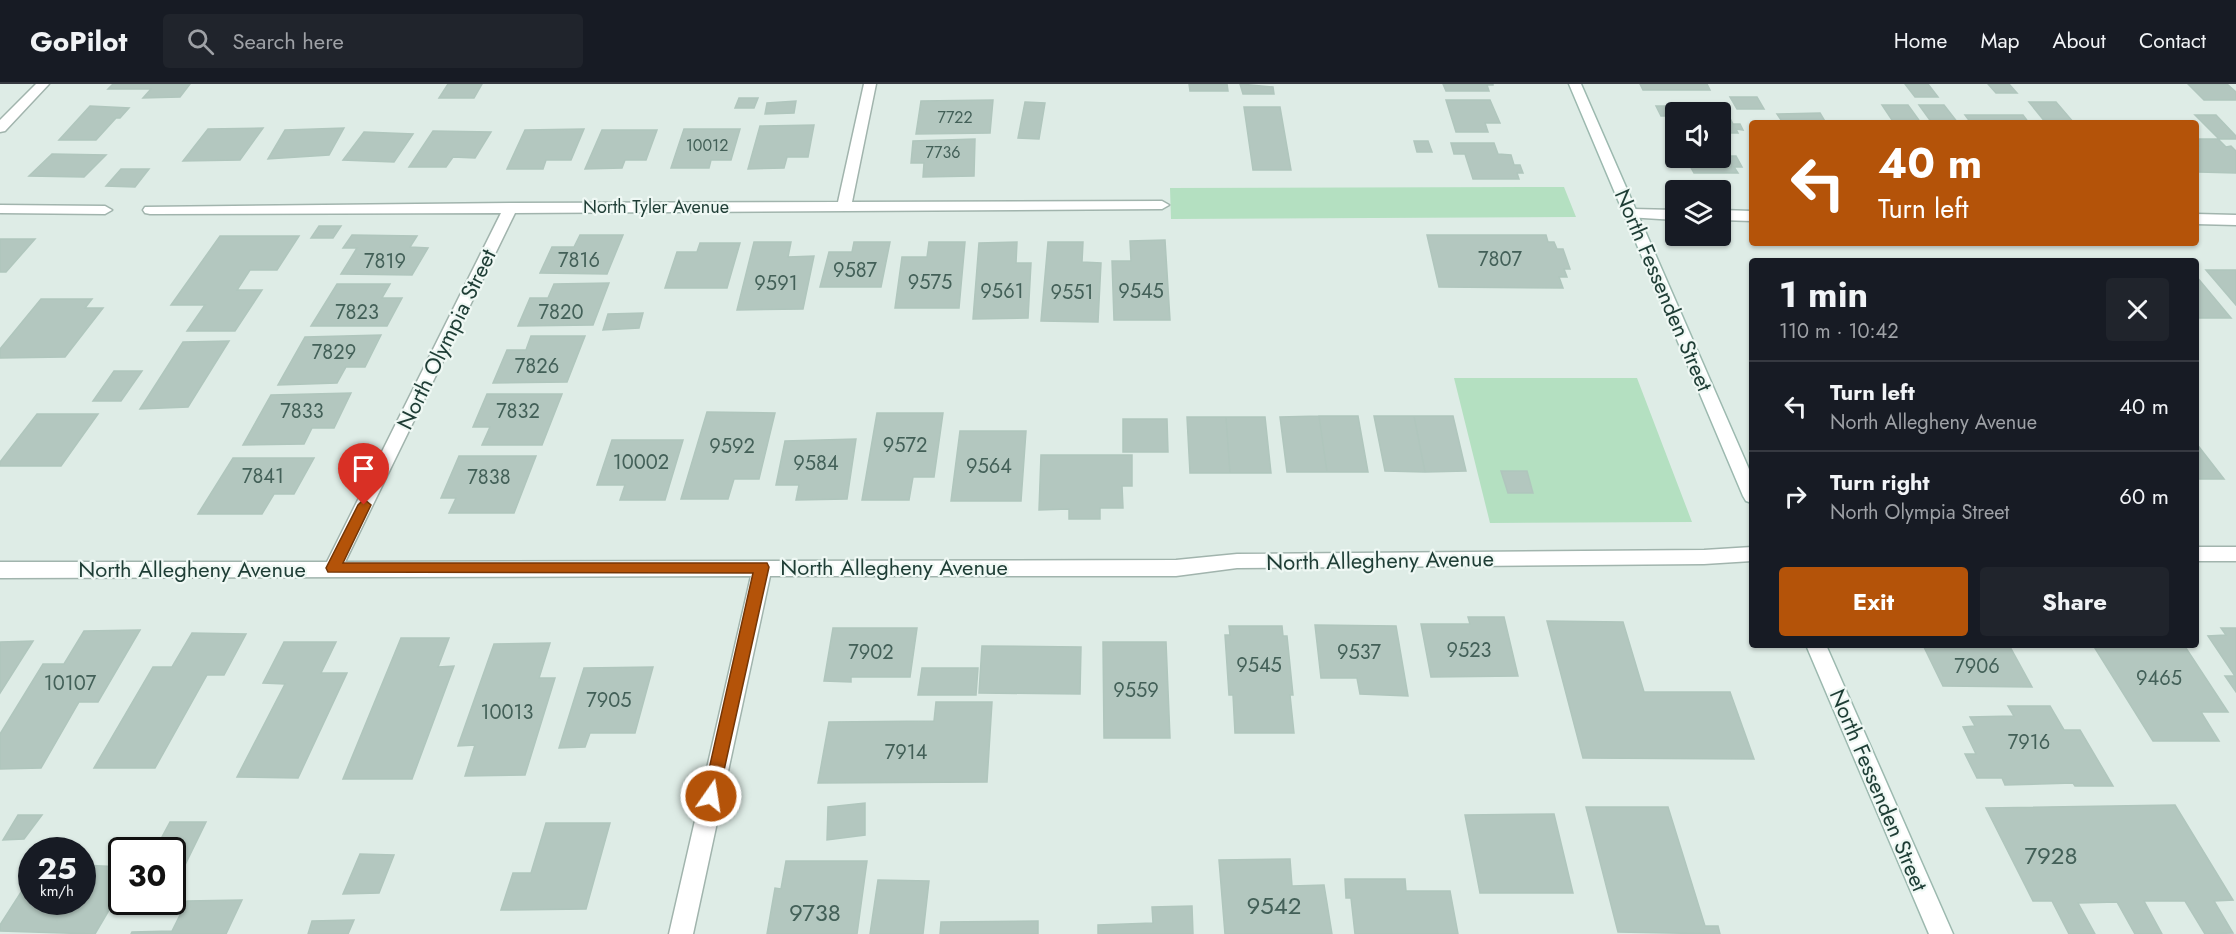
<!DOCTYPE html>
<meta charset="utf-8">
<style>
:root{--surface:#171b24;--page:#20242c;--text:#f1f3f6;--muted:#9ea1a6;--line:#363941;--accent:#b45309}
body{margin:0;font-family:Jost,sans-serif;background:var(--page);color:var(--text);height:100vh;display:flex;flex-direction:column;font-size:22px;white-space:nowrap}
*{box-sizing:border-box;margin:0}
p{font-size:20px;color:var(--muted)}
.icon{flex:none;width:33px;height:33px;fill:none;stroke:currentColor;stroke-width:2;stroke-linecap:round;stroke-linejoin:round}
.map{position:relative;flex:1;overflow:hidden}
.panel{position:absolute;left:1749px;top:174px;width:450px;height:390px;display:flex;flex-direction:column;background:var(--surface);border-radius:6px;box-shadow:0 2px 4px #0004}
.panel>*{flex:none}
.top-card{position:absolute;left:1749px;top:36px;width:450px;height:126px;border-radius:6px;box-shadow:0 2px 4px #0004;background:#b45309;color:#fff;overflow:hidden}
.buttons{position:absolute;left:1665px;top:18px;display:grid;gap:12px}
.buttons a{display:grid;place-items:center;width:66px;height:66px;border-radius:6px;background:var(--surface);box-shadow:0 2px 4px #0004;font-size:30px}
.speed{position:absolute;left:18px;top:753px;display:flex;gap:12px;font-size:30px;font-weight:700;text-align:center}
.speed>*{display:grid;place-content:center;width:78px;height:78px;border-radius:50%;background:var(--surface);box-shadow:0 2px 4px #0004;line-height:1}
.speed small{font-size:15px;font-weight:400}
.speed .limit{border:3px solid #111;border-radius:9px;background:#fff;color:#111}
.pin{position:absolute;display:grid;place-items:center;width:51px;height:51px;color:#fff;margin:-62px -26px;border-radius:50% 50% 50% 0;rotate:-45deg;box-shadow:0 0 6px #0007}
.pin .icon{rotate:45deg}
.me{position:absolute;width:66px;margin:-33px;rotate:13deg;stroke-linejoin:round;filter:drop-shadow(0 0 4px #0008)}
.turn{display:flex;align-items:center;gap:21px;height:126px;padding:0 30px;font-size:27px}
.turn .icon{width:78px;height:78px;stroke-width:2.5}
.turn b{display:block;font-size:42px;line-height:51px}
.round{display:grid;place-items:center;flex:none;width:63px;height:63px;border-radius:6px;background:var(--page)}
.overview{display:flex;align-items:center;justify-content:space-between;height:102px;padding:0 30px}
h1{font-size:36px;font-weight:700;line-height:45px}
.primary-button{display:flex;gap:12px;margin-top:auto;padding:12px 30px}
.primary-button a{flex:1;height:69px;border-radius:6px;background:var(--accent);color:#fff;font-size:24px;font-weight:700;line-height:69px;text-align:center}
.primary-button a+a{background:var(--page);color:var(--text)}
ul{padding:0;list-style:none}
li{display:flex;align-items:center;gap:18px;height:90px;padding:0 30px;border-top:2px solid var(--line)}
li div{flex:1}
li b{display:block;font-size:22px}
li em{font-style:normal}
header{display:flex;align-items:center;gap:36px;box-sizing:border-box;height:84px;padding:0 30px;background:var(--surface);border-bottom:2px solid var(--line)}
header strong{font-size:28px}
nav{display:flex;gap:33px;margin-inline-start:auto;font-size:21px}
.search{width:420px;height:54px;background:var(--page);display:flex;align-items:center;gap:15px;box-sizing:border-box;padding:0 21px;border-radius:6px;color:var(--muted);font-size:22px}
.map>svg:first-child{display:block}
</style>
<header>
<strong>GoPilot</strong>
<div class="search"><svg class="icon" aria-label="search" viewBox="0 0 24 24"><circle cx="10" cy="10" r="6"/><path d="M15 15l6 6"/></svg>Search here</div>
<nav><a>Home</a><a>Map</a><a>About</a><a>Contact</a></nav>
</header>
<div class="map">
<svg width="2236" height="850" viewBox="0 0 2236 850">
<rect width="100%" height="100%" fill="#deece6"/>
<path fill="#b4e0c1" d="M1564,103L1576,133L1171,135L1170,104Z
M1454,294H1637L1692,438L1490,439Z"/>
<path fill="#b3c7bf" stroke="#b0c6bd" stroke-width="1.5" d="M113,0H190L180,13L143,14L151,5H108Z
M448,0H482L474,14H439Z
M1189,0H1227L1228,7H1190Z
M1240,0L1273,3L1274,10H1243Z
M1443,0H1493V1H1487L1489,7H1446Z
M1640,0H1707L1710,6H1643Z
M1905,0H1928L1938,13H1915Z
M1988,0H2009L2017,9H1996Z
M2188,0H2227L2236,8V16H2204Z
M1730,13H1757L1764,25H1737Z
M739,14H758L754,24H735Z
M993,16L990,49L916,50L921,17Z
M1446,16H1490L1500,39H1485L1488,48H1456Z
M796,17L794,29L765,30L767,19Z
M1025,18L1045,19L1039,55L1018,54Z
M2029,18H2056L2074,39H2046Z
M1693,19H1722L1733,40H1740L1743,46L1736,45L1738,49H1720V28H1676V42H1671L1667,32H1661L1656,22H1694Z
M1882,21H1908L1921,39H1894Z
M1919,21H1944L1958,39H1932Z
M90,22L129,24L120,34H116L96,56H59Z
M1244,23H1280L1291,86H1253Z
M1820,29L1826,39H1783L1777,30Z
M1965,31H2023L2029,39H1971Z
M2195,31H2216L2236,52V55H2219Z
M814,41L808,73H787L784,84L748,85L760,42Z
M263,44L240,76L183,77L208,45Z
M344,44L329,71L268,75L285,46Z
M584,45L571,76H546L543,85H507L525,46Z
M684,45H740L731,76H711L709,84H671Z
M602,46H657L646,76H625L622,84L585,85Z
M433,47L491,48L475,74L453,73L446,83H409Z
M364,48L413,50L394,78L343,76Z
M975,55L974,92L923,93L924,79H911L913,57Z
M2196,55H2218L2226,63L2231,62L2236,67V89L2199,88L2196,84V62H2199Z
M1414,57H1428L1432,68H1417Z
M1451,59H1494L1498,70L1511,71L1514,81H1520L1523,89H1517L1519,95H1473L1465,70H1454Z
M1720,65H1726L1729,72H1736L1742,83H1734L1738,89H1694L1690,82H1682L1678,74H1720Z
M52,70L106,71L84,93L29,92Z
M121,85H149L135,103L106,102Z
M319,142H341L333,154H311Z
M352,151L417,152L410,163L428,164L412,191L341,190L357,164H343Z
M580,151H623L607,190L540,189L552,163H574Z
M1427,151H1546L1548,158H1554L1557,165H1563L1570,185H1564L1567,193H1559L1563,204L1439,203Z
M220,152H299L277,186H250L237,206H262L235,247H187L205,221H171Z
M0,155H35L6,188H0Z
M1165,156L1170,236H1114L1112,177H1131L1130,157Z
M754,158H791L788,173L814,172L803,225L737,226Z
M854,158H890L881,203H820L829,168H852Z
M929,158H965L959,224H895L902,173H927Z
M1017,158L1016,179H1031L1028,234L973,235L979,159Z
M1048,158H1083L1082,178L1101,179L1098,238L1041,237Z
M700,159H740L727,204H665L677,168H697Z
M2206,186H2236V221Z
M2196,192L2231,234H2196Z
M609,199L593,241L518,242L530,214H548L554,200Z
M337,200H390L382,214H402L387,242H311Z
M41,215H92L85,224H103L65,273L0,274V265Z
M643,229L639,244L603,246L608,230Z
M381,251L365,283H346L337,299L278,301L305,253Z
M531,252H585L567,298L493,299L507,266H526Z
M229,257L188,323L140,325L183,258Z
M114,287H142L121,317H93Z
M351,309L334,344H312L304,360L243,361L271,311Z
M487,310H562L542,361H482L490,343H473Z
M707,328L775,329L759,395H734L728,415H681Z
M877,329H943L934,393H913L909,416H862Z
M37,330H98L61,382H0V378Z
M1319,332H1358L1368,388H1327Z
M1319,332L1327,388H1287L1280,333Z
M1374,332H1414L1425,388L1385,387Z
M1414,332H1453L1466,387L1425,388Z
M1187,333H1226L1230,389H1190Z
M1226,333H1265L1271,389H1230Z
M1123,335H1167L1168,368H1123Z
M960,347H1026L1021,417H951Z
M856,355L847,415L796,416L799,401H776L785,357Z
M612,356H683L665,416H620L625,401H597Z
M2196,359L2224,395H2196Z
M1041,371H1132V402H1122L1123,424H1100V435H1069V425L1039,426Z
M459,372H536L514,429H449L456,414H441Z
M233,374H314L294,410H274L262,430H198Z
M1501,387H1527L1533,409H1508Z
M1468,533H1504L1518,592L1431,593L1421,540H1470Z
M1547,537L1623,538L1644,608H1730L1754,675L1583,674Z
M1315,541L1396,542L1408,612L1360,610L1357,594H1321Z
M1229,542H1282L1283,552H1287L1293,611H1290L1294,649H1235L1233,611H1229L1225,551H1230Z
M833,544H917L910,593H851V598L824,597Z
M2221,544H2236V608L2225,592H2235L2208,552L2226,551Z
M140,546L98,618H79L41,684L0,685V650L43,580H64L84,547Z
M192,549L246,550L224,591H207L155,684H94L153,583H172Z
M401,554H449L438,583L454,582L412,695H343Z
M33,557L0,609V558Z
M284,558H336L321,589H347L298,694L237,693L285,600L263,599Z
M1103,558H1166L1170,654H1104Z
M550,559L539,594H555L525,691L465,692L475,661L458,662L494,560Z
M1923,561H2009L2032,603L1943,602Z
M2093,561H2184L2228,628H2201L2219,657H2153Z
M982,562L1081,563L1080,610L979,609Z
M653,583L635,649H590L585,663L559,664L584,584Z
M922,584H978L976,611H918Z
M936,618H992L987,698L818,699L829,638L934,637Z
M2008,622H2050L2064,646H2080L2113,702H2075L2073,699L2005,701L2002,694H1977L1965,670H1976L1963,643L1975,642L1970,633L2014,632Z
M865,719V751L827,756L828,723Z
M2175,721L2233,816L2214,817L2233,849L2205,850L2185,817H2144L2162,850H2135L2117,818L2078,819L2095,850H2069L2052,817H2033L1986,724Z
M1586,723H1668L1705,842H1718L1720,850L1618,848Z
M1554,730L1573,809H1480L1465,731Z
M18,731H42L24,755L3,756Z
M170,738H206L183,785H172V766H155Z
M546,739H610L586,825L501,826L513,789H531Z
M360,770L394,771L379,809L343,810Z
M1290,775L1292,802L1324,801L1332,850H1225L1219,776Z
M786,777H867L857,850H767L775,804L781,805Z
M82,781L122,783V804L95,850L0,847V841L32,791V818H82Z
M1345,795H1405L1406,807H1450L1458,850H1355L1351,814H1346Z
M878,796L929,797L923,850H870Z
M242,816L226,850H131L132,848L172,847L187,817Z
M1192,822L1193,850H1098V841L1153,839L1152,823Z
M354,836L348,850H308L312,837Z
M1038,837V850H940L941,838Z"/>
<g fill="none" stroke-linecap="round" stroke-linejoin="round">
<g stroke="#a1b4ad" stroke-width="3">
<path id="street" d="M36,0H49L5,47L0,48V36Z
M864,0H876L852,118L1162,117L1169,121L1162,125L515,129L345,478L1176,476L1237,470L1704,466L1752,463V477L1704,480L1237,484L1176,492H770L693,850H669L751,492L0,494V478H327L501,129L150,130L145,129L143,126L145,123L511,119L838,118Z
M0,121L105,122L112,126L105,130L0,129Z
M1632,125L1676,126V136L1627,133L1625,130L1627,127Z
M1720,126L1752,127V137L1720,136Z
M2196,130L2236,131V141L2196,140Z
M2196,463H2236V477H2196Z"/>
</g>
<g stroke="#9cb9af" stroke-width="3">
<path id="secondary" d="M1569,0H1581L1752,392V419L1746,417L1743,412Z
M1806,561H1826L1953,850H1929Z"/>
</g>
<use href="#street" fill="#fff" fill-rule="evenodd"/>
<use href="#secondary" fill="#fff" fill-rule="evenodd"/>
</g>
<path fill="#b45309" stroke="#753606" stroke-width="1.5" d="M364,415L371,421L343,479H767L769,483L717,718L711,720L705,718L703,712L753,489L328,488L326,484L358,421Z"/>
<g text-anchor="middle" dominant-baseline="central" stroke-width="4.5" stroke-linejoin="round" paint-order="stroke">
<g font-size="16" fill="#436058">
<text x="955" y="33">7722</text>
<text x="707" y="61">10012</text>
<text x="943" y="68">7736</text>
</g>
<g font-size="18" fill="#1e3d35" stroke="#eff8f4">
<text x="656" y="123">North Tyler Avenue</text>
</g>
<g font-size="20" fill="#436058">
<text x="1500" y="175">7807</text>
<text x="579" y="176">7816</text>
<text x="385" y="177">7819</text>
<text x="855" y="186">9587</text>
<text x="930" y="198">9575</text>
<text x="776" y="199">9591</text>
<text x="1002" y="207">9561</text>
<text x="1141" y="207">9545</text>
<text x="1072" y="208">9551</text>
<text x="357" y="228">7823</text>
<text x="561" y="228">7820</text>
<text x="334" y="268">7829</text>
<text x="537" y="282">7826</text>
<text x="302" y="327">7833</text>
<text x="518" y="327">7832</text>
<text x="905" y="361">9572</text>
<text x="732" y="362">9592</text>
<text x="641" y="378">10002</text>
<text x="816" y="379">9584</text>
<text x="989" y="382">9564</text>
<text x="263" y="392">7841</text>
<text x="489" y="393">7838</text>
<text x="1469" y="566">9523</text>
<text x="871" y="568">7902</text>
<text x="1359" y="568">9537</text>
<text x="1259" y="581">9545</text>
<text x="1977" y="582">7906</text>
<text x="2159" y="594">9465</text>
<text x="70" y="599">10107</text>
<text x="1136" y="606">9559</text>
<text x="609" y="616">7905</text>
<text x="507" y="628">10013</text>
<text x="2029" y="658">7916</text>
<text x="906" y="668">7914</text>
</g>
<g font-size="22" fill="#1e3d35" stroke="#eff8f4">
<text transform="translate(1664 206) rotate(67)">North Fessenden Street</text>
<text transform="translate(446 255) rotate(-64)">North Olympia Street</text>
<text transform="translate(1380 476) rotate(-1)">North Allegheny Avenue</text>
<text x="894" y="483">North Allegheny Avenue</text>
<text x="192" y="485">North Allegheny Avenue</text>
<text transform="translate(1879 706) rotate(67)">North Fessenden Street</text>
</g>
<g font-size="24" fill="#436058">
<text x="2051" y="771">7928</text>
<text x="1274" y="821">9542</text>
<text x="815" y="828">9738</text>
</g>
</g>
</svg>
<div class="buttons">
<a><svg class="icon" aria-label="sound" viewBox="0 0 24 24"><path d="M4 9h4l5-4v14l-5-4H4zM17 9q2 3 0 6"/></svg></a>
<a><svg class="icon" aria-label="layers" viewBox="0 0 24 24"><path d="M12 4l9 5-9 5-9-5zM3 14l9 5 9-5"/></svg></a>
</div>
<div class="speed"><div>25<small>km/h</small></div><div class="limit">30</div></div>
<div class="pin" style="left:364px;top:421px;background:#d93025"><svg class="icon" aria-label="arrive" viewBox="0 0 24 24"><path d="M6 21V4h12l-3 4 3 4H6"/></svg></div>
<svg class="me" style="left:711px;top:712px" viewBox="-20 -20 40 40"><circle r="17" fill="#b45309" stroke="#fff" stroke-width="3"/><path d="M0-11L8 9 0 5-8 9z" fill="#fff"/></svg>
<div class="top-card">
<div class="turn"><svg class="icon" aria-label="left" viewBox="0 0 24 24"><path d="M17 20v-9H6M10 6l-5 5 5 5"/></svg><div><b>40 m</b>Turn left</div></div>
</div>
<section class="panel">
<div class="overview"><div><h1>1 min</h1><p>110 m · 10:42</p></div><a class="round"><svg class="icon" aria-label="close" viewBox="0 0 24 24"><path d="M6 6l12 12M18 6L6 18"/></svg></a></div>
<ul>
<li><svg class="icon" aria-label="left" viewBox="0 0 24 24"><path d="M17 20v-9H6M10 6l-5 5 5 5"/></svg><div><b>Turn left</b><p>North Allegheny Avenue</p></div><em>40 m</em></li>
<li><svg class="icon" aria-label="right" viewBox="0 0 24 24"><path d="M7 20v-9h11M14 6l5 5-5 5"/></svg><div><b>Turn right</b><p>North Olympia Street</p></div><em>60 m</em></li>
</ul>
<div class="primary-button"><a>Exit</a><a>Share</a></div>
</section>
</div>
